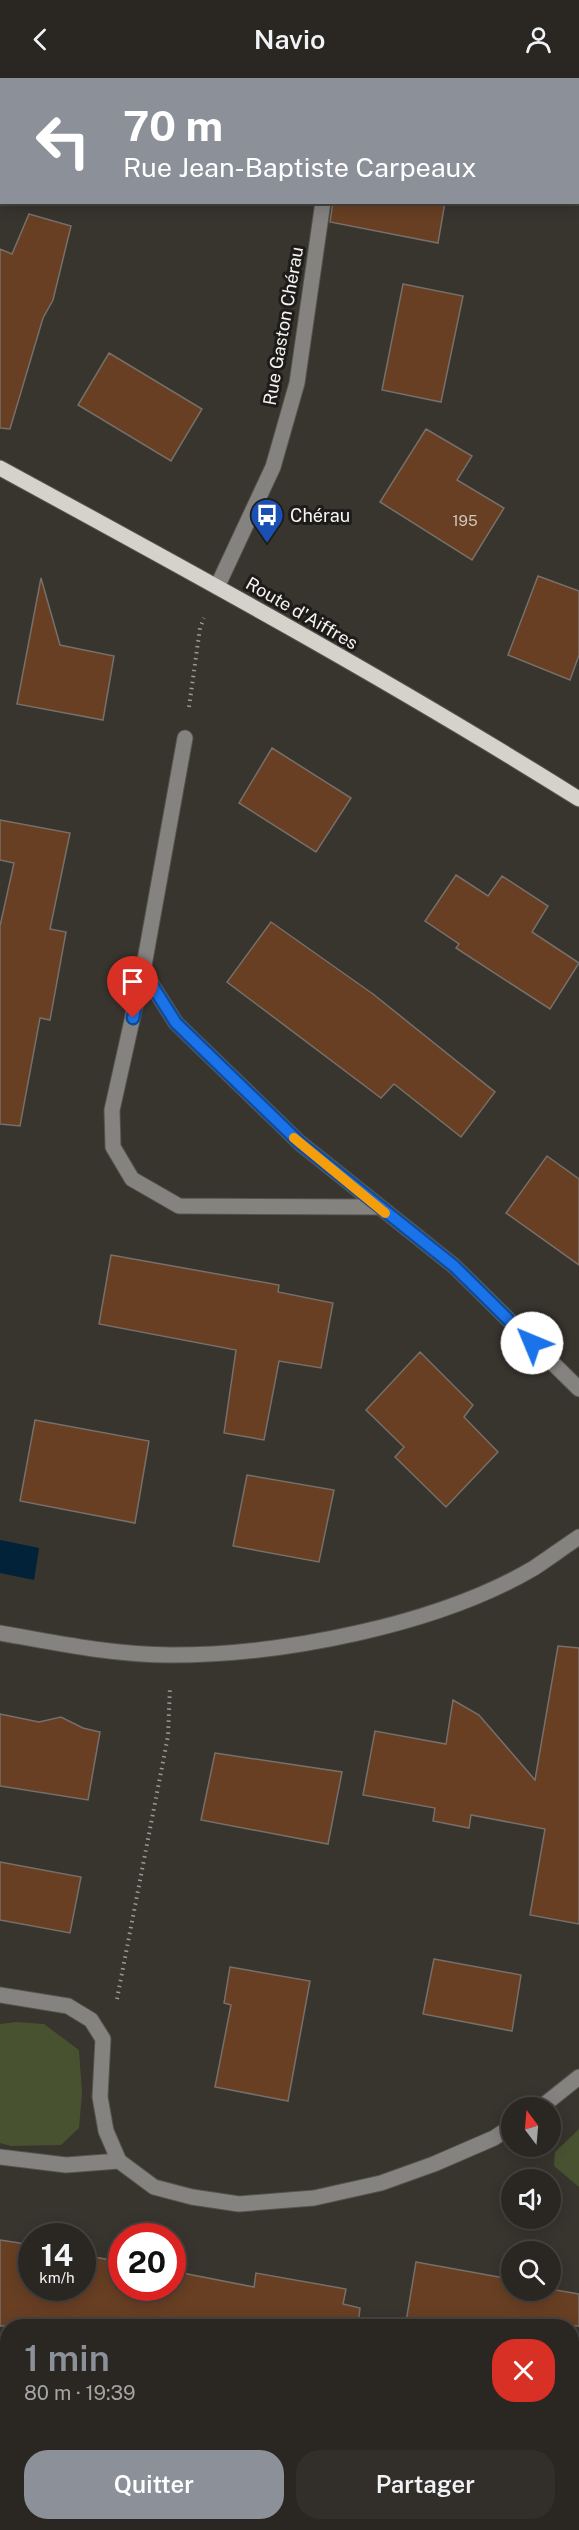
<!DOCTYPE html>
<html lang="fr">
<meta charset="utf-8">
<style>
:root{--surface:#2a2722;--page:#322f2a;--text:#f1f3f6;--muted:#a5a5a5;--line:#464440;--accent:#8c9099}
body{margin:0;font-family:"Public Sans",sans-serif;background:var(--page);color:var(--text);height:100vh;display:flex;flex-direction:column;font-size:22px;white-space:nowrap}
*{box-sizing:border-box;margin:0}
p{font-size:20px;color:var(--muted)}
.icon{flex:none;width:33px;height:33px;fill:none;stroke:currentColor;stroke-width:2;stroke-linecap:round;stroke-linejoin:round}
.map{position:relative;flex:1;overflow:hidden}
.side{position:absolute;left:0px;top:2241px;width:579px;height:212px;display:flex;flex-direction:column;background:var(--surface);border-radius:24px 24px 0 0;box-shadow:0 3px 15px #0003,0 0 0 2px var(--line)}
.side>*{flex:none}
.banner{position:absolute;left:0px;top:0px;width:579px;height:126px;box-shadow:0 3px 15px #0003,0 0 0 2px var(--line);background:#8c9099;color:#fff;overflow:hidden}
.needle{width:39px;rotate:344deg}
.buttons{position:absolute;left:501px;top:2019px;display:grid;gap:12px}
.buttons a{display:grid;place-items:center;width:60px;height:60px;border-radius:50%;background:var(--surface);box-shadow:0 3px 15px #0003,0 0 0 2px var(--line);font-size:30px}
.speed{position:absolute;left:18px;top:2145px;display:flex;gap:12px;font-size:30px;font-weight:700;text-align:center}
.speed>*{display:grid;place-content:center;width:78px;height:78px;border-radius:50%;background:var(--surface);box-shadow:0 3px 15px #0003,0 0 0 2px var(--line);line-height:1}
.speed small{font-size:15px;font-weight:400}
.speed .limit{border:9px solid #d22;background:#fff;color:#111}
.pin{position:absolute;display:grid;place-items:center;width:51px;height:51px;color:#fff;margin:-62px -26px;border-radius:50% 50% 50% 0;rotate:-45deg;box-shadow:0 0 6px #0007}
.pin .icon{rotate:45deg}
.me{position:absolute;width:66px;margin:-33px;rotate:315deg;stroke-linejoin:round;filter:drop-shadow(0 0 4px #0008)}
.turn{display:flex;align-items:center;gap:21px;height:126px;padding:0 24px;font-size:27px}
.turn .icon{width:78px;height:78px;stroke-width:2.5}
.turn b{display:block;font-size:42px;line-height:51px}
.round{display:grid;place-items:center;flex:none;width:63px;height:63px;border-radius:24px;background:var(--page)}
.head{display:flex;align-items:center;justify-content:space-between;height:102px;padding:0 24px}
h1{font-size:36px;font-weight:600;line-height:45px;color:var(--accent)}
.primary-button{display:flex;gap:12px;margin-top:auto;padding:12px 24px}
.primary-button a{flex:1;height:69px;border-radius:24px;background:var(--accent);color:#fff;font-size:24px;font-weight:600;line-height:69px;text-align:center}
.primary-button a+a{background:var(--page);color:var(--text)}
header{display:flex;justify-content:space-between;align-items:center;height:78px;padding:0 24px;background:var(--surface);font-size:27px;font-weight:600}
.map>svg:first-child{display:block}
</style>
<header><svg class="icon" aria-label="back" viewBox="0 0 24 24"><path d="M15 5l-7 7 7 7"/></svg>Navio<svg class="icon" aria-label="person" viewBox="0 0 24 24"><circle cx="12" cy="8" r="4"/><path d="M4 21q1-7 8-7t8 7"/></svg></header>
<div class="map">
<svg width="579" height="2452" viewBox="0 0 579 2452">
<rect width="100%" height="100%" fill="#38342e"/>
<path fill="#423c30" d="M0,2354H7L8,2445H572V2411H579V2452H0Z"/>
<path fill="#485231" d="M16,1944L44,1946L79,1972L82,2015L79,2050L61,2067L11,2068L0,2065V1946Z
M579,2051V2109L554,2088L555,2074Z"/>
<path fill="#012238" d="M0,1462L39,1470L34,1502L0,1495Z"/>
<path fill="#683f23" stroke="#766f6a" stroke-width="1.5" d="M333,124H445L438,165L330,144Z
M29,136L71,148L53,222L43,240L10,351L0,350V171L12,176Z
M403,206L463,218L441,324L382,312Z
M109,275L202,331L171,383L78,327Z
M426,351L472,378L457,402L504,430L472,482L380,424Z
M538,498L579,513V577L570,602L508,577Z
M41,500L60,567L114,578L103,642L17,626Z
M272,670L351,720L316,774L239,725Z
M0,742L70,755L50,851L66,854L50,942L40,940L20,1048L0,1046V848L14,785L0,782Z
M456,797L488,818L502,798L548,828L532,854L579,885L550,931L456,870L459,866L425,843Z
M271,844L373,916L495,1014L461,1059L394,1006L381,1020L227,904Z
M547,1078L579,1101V1187L506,1135Z
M111,1177L279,1207L278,1214L333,1225L321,1290L279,1283L264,1362L224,1355L236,1272L99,1246Z
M420,1274L473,1327L464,1339L498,1374L446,1429L395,1379L404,1369L366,1332Z
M35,1342L149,1363L135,1445L20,1423Z
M247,1397L334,1412L319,1484L233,1468Z
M558,1568L579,1570V1846L530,1837L545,1751L471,1737L469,1750L433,1743L435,1730L363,1717L375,1653L446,1666L453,1622L479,1637L535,1702Z
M0,1636L39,1644L61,1639L83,1650L100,1654L88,1722L0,1708Z
M215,1675L342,1694L328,1766L201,1742Z
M0,1784L81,1799L70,1855L0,1842Z
M434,1881L521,1897L512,1953L423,1936Z
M230,1889L310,1903L288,2023L215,2009L231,1927L224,1925Z
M0,2162L32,2167V2210H82V2177L122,2184V2210H172V2193L254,2209L256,2195L346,2211L343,2226L360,2230L358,2248H0Z
M416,2184L510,2201L512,2212L550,2211L579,2216V2248H427L406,2244Z"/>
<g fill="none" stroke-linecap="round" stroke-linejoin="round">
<g stroke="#56534d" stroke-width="17">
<path id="minor" d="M340,2V0
M217,509L273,389L297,305L323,124
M185,660L143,893L112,1032L113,1069L132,1101L179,1128L378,1129
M143,893L176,945L300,1065L454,1188L579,1311
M0,1555C56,1565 114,1577 171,1577C283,1577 437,1547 534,1490C549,1480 564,1469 579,1459
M0,1917L68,1928L91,1942L103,1961L100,2019L106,2053L119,2083L154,2109L192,2119L239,2126L314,2120L381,2105L434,2086L494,2060L512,2048
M540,2030L579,1999
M0,2079L66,2087L119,2083"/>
</g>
<g stroke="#56534d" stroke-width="17">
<path id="major" d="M0,390C195,496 391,603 579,721"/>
</g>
<path stroke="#9c9994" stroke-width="4" stroke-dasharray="1.5 4.5" stroke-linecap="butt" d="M189,629L200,550L204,540
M117,1921L168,1658L170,1609"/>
<use href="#minor" stroke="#858380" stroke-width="15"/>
<use href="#major" stroke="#d5d2cb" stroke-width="15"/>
</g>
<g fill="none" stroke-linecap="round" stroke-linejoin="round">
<g stroke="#114b97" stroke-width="15">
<path id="route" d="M133,940L143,893L176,945L300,1065L454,1188L532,1265"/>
</g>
<use href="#route" stroke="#1a73e8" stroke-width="10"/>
<path stroke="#f59e0b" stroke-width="10" d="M294,1060L385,1135"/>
</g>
<defs>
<g id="bus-pin" transform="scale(1.725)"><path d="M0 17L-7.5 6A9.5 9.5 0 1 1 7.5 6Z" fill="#1a4fb4" stroke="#1e1c1a"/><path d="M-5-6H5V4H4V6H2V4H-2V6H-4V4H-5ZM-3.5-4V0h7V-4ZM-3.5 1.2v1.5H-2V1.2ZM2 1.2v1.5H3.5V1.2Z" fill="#fff"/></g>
</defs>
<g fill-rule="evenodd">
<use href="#bus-pin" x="267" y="437"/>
</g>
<g text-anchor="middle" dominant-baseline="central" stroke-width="6" stroke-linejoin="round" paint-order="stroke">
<g font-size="15" fill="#d2c7bd">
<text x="465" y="442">195</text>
</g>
<g font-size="18" fill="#f6f4f0" stroke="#1e1c1a">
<text transform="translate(283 248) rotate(-80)">Rue Gaston Chérau</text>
<text transform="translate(302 535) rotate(30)">Route d'Aiffres</text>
</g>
<g font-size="18" fill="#f6f4f0" stroke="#1e1c1a" text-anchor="start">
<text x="290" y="437">Chérau</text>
</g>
</g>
</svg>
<div class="buttons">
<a><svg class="needle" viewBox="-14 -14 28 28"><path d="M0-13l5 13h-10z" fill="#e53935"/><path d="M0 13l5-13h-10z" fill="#a5a5a5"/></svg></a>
<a><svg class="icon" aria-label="sound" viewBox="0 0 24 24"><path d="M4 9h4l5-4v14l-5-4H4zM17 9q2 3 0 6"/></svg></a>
<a><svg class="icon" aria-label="search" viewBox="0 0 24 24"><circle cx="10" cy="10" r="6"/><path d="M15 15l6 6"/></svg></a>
</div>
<div class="speed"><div>14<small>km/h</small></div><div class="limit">20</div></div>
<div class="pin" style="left:133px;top:940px;background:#d93025"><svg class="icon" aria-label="arrive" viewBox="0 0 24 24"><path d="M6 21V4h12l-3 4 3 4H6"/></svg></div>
<svg class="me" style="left:532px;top:1265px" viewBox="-20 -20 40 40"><circle r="19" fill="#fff"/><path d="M0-13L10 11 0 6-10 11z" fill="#1a73e8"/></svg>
<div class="banner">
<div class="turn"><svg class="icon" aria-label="left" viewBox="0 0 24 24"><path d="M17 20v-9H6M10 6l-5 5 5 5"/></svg><div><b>70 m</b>Rue Jean-Baptiste Carpeaux</div></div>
</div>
<section class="side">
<div class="head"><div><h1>1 min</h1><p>80 m · 19:39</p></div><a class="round" style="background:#d93025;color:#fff"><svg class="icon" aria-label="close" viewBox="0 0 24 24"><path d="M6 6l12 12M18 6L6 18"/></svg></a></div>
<div class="primary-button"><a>Quitter</a><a>Partager</a></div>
</section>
</div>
